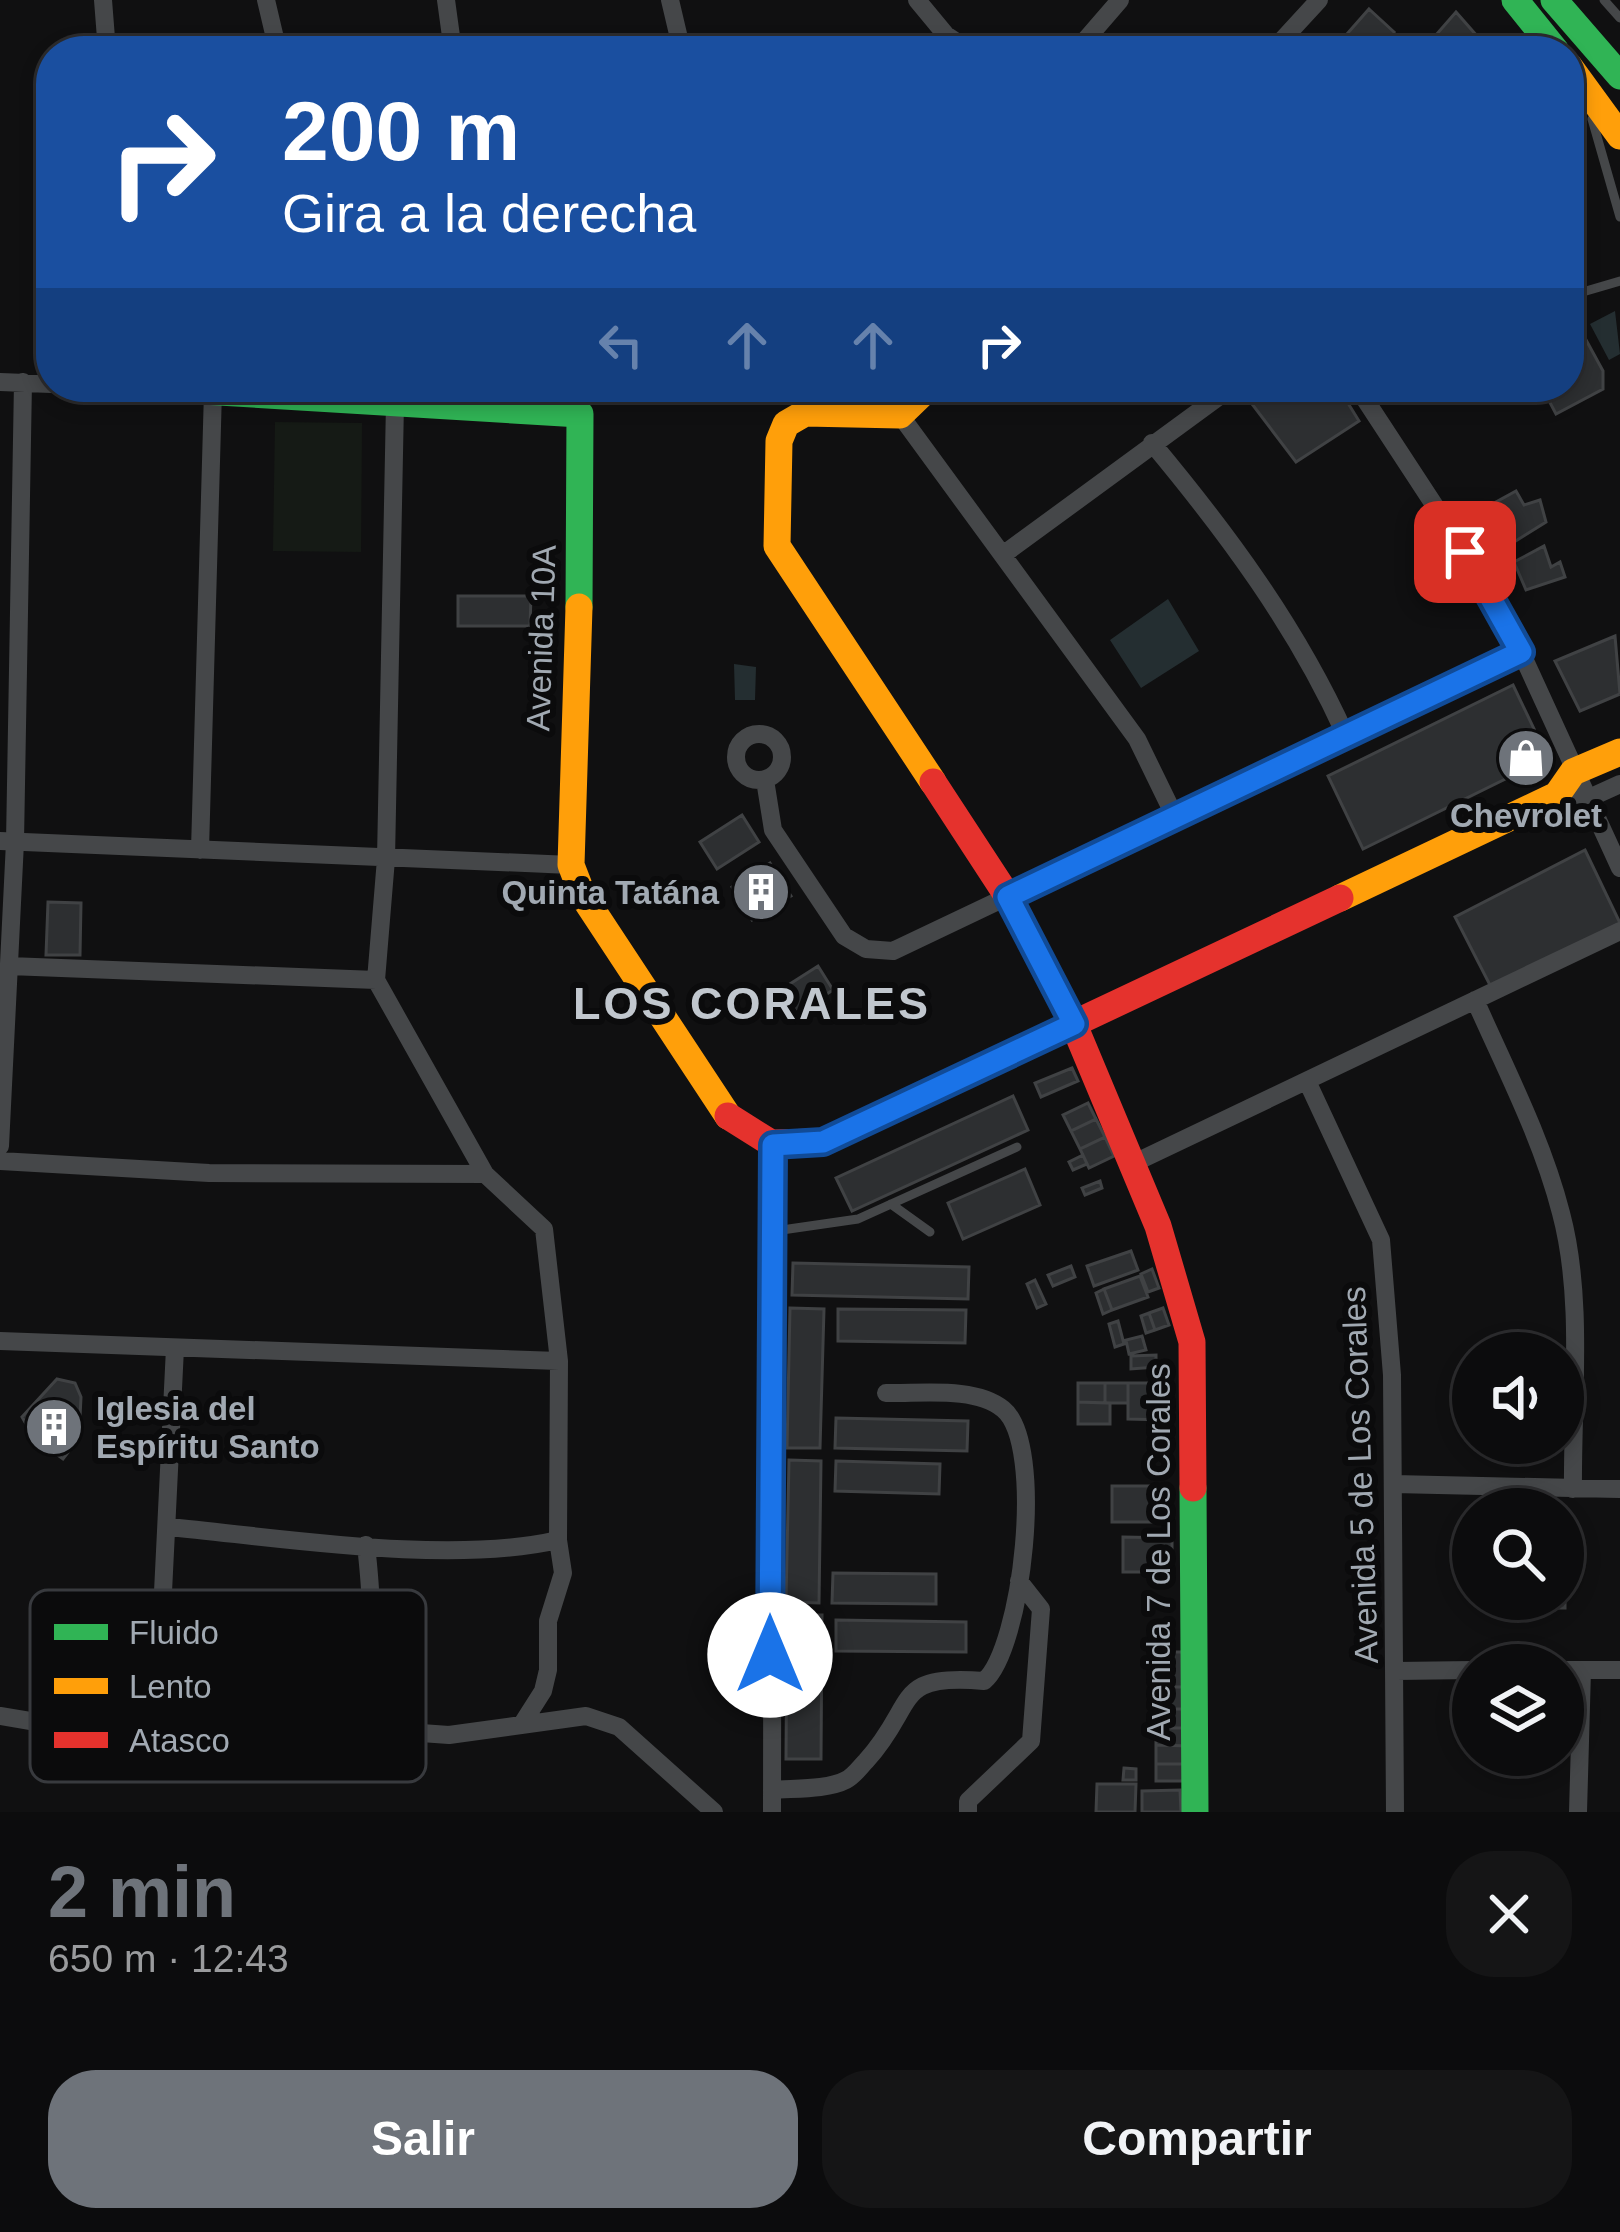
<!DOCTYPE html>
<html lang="es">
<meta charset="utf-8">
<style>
:root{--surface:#0c0c0d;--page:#151516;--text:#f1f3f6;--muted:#9a9b9d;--line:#2c2c2e;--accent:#6e737a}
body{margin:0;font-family:Arial,sans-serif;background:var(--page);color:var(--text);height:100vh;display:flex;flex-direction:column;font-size:45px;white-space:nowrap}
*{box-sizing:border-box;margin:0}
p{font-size:39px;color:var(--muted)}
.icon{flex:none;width:66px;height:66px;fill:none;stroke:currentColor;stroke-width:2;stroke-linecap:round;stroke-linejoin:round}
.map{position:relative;height:1812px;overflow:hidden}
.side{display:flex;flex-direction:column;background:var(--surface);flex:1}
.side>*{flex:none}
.top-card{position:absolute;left:36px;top:36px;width:1548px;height:366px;border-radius:48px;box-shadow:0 6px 18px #0003,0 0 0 3px var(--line);background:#1a4fa0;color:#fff;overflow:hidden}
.tools{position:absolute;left:1452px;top:1332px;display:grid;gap:24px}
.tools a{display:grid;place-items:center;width:132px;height:132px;border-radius:50%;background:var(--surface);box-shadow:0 6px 18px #0003,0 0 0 3px var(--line);font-size:60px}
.pin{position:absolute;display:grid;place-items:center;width:102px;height:102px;color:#fff;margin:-51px;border-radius:24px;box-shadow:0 6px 18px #0006}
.me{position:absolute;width:132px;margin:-66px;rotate:0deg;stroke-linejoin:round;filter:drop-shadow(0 0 9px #0008)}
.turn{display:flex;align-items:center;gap:42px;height:252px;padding:0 48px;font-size:54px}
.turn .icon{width:156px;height:156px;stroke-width:2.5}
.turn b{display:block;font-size:84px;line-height:102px}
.lanes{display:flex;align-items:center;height:114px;padding:0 48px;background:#0003;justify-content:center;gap:60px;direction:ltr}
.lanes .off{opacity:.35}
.round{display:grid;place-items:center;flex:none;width:126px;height:126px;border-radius:48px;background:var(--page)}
.overview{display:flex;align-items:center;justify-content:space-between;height:204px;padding:0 48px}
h1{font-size:72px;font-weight:700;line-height:90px;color:var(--accent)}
.cta{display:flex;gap:24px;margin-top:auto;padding:24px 48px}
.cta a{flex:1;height:138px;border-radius:48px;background:var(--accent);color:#fff;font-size:48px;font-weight:700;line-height:138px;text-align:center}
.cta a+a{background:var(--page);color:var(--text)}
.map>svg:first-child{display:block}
</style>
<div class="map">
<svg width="1620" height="1812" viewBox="0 0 1620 1812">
<rect width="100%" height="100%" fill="#101011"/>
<path fill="#151a15" d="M275,422L362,423L361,552L273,551Z"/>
<path fill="#242e31" d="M1615,311L1620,354L1609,360L1590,324Z
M1168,599L1199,651L1141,688L1110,640Z
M734,664L756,667L755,700H735Z"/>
<path fill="#2d2f31" stroke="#404244" stroke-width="3" d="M1369,9L1394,32L1376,51H1332Z
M1456,12L1477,36L1468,51H1422Z
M1585,338L1603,371V389L1556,414L1546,395L1569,387V344Z
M1266,387H1338L1359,421L1296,462L1249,400Z
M1516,491L1524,505L1540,500L1546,522L1506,547L1487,507Z
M1544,546L1551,567L1560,562L1565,577L1526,590L1514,562Z
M458,596H531L530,626H458Z
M1615,636L1620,694L1580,711L1555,661Z
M1513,685L1548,758L1363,849L1328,776Z
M742,815L759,842L717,869L700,842Z
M1585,850L1620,923L1492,989L1455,917Z
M770,863L791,896L752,920L732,887Z
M48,902L81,903L80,955H46Z
M818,966L833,990L797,1013L782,989Z
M1072,1068L1078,1081L1041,1097L1035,1083Z
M1013,1096L1028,1130L852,1211L836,1178Z
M1088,1103L1096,1119L1071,1131L1063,1115Z
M1096,1119L1105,1137L1080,1149L1071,1131Z
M1105,1137L1114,1156L1089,1168L1080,1149Z
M1083,1155L1087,1164L1073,1170L1069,1162Z
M1025,1169L1040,1205L963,1239L948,1203Z
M1100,1181L1102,1188L1085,1195L1082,1188Z
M1131,1251L1138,1270L1094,1286L1087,1266Z
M793,1263L969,1267L968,1299L792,1295Z
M1071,1266L1075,1277L1053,1286L1048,1275Z
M1152,1269L1159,1288L1148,1292L1141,1274Z
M1140,1276L1148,1297L1112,1310L1104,1289Z
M1035,1280L1046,1304L1037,1308L1027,1284Z
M1104,1289L1112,1310L1103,1314L1096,1293Z
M790,1308L824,1309L820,1448H787Z
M1163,1308L1169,1325L1155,1330L1149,1313Z
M838,1309L966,1310L965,1343L838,1341Z
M1149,1313L1155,1330L1146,1333L1141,1316Z
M1118,1321L1124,1344L1115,1347L1109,1324Z
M1142,1336L1146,1350L1129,1354L1126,1340Z
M1156,1355V1367L1131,1369V1356Z
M57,1379L75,1383L81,1397L79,1438L63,1459L34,1438L22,1417Z
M1078,1383H1105V1403L1078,1402Z
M1105,1383H1128V1403H1105Z
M1128,1383H1167V1420L1128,1419Z
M1078,1402L1110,1403V1424H1078Z
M836,1418L968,1421L967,1451L835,1448Z
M789,1460L821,1461L819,1603L786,1602Z
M836,1461L940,1464L939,1494L835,1491Z
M1112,1486H1165L1166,1522H1112Z
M1123,1537L1172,1538V1572H1123Z
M1565,1562V1608H1496V1599H1563Z
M833,1573L936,1574V1604L832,1603Z
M787,1615H822L821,1759H786Z
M836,1620L966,1622V1652L836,1651Z
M1157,1652H1188V1687H1157Z
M1157,1687H1188V1709H1157Z
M1157,1709H1188V1728H1156Z
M1156,1728H1188V1746L1156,1745Z
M1156,1745L1188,1746V1764H1156Z
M1156,1764H1188L1187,1781H1156Z
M1124,1768L1136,1769V1780H1123Z
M1097,1784H1136L1135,1812H1096Z
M1180,1790L1181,1812H1142V1791Z"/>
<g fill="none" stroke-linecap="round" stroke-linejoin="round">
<path stroke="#454749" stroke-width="9" d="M1604,0L1620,18
M1592,119L1620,217
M1569,296L1620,281
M891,1204L930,1232
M775,1231L858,1219L1017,1147"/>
<path stroke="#454749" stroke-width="18" d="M103,0L107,51
M266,0L278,51
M446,0L453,51
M670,0L682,51
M917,0L946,35L970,51
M1076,51L1120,0
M1272,51L1319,0
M0,382L51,384
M1357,387L1465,552L1521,652L1620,868
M900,415L1137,739L1175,817
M1152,443C1227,533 1296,626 1345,734
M1004,554L1232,387
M736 757a23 23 0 1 1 46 0a23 23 0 1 1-46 0Z
M765,780L773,830L844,936L866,949L893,951L1521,652
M1574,797L1587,799L1620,784
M0,841L571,865
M200,850L213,391
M9,966L376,980
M1475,1000C1506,1070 1542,1139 1561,1213C1584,1299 1572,1401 1573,1489
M1307,1081L1381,1240L1392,1375L1395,1812
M0,1146L15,842L23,382
M0,1161L209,1173L485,1174
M1132,1164L1620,931
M0,1341L559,1361
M1394,1484L1620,1489
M169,1527C283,1538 450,1565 558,1540L559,1361L544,1229L485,1174L376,980L386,859L395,403
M1563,1670H1620
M1396,1671L1473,1670
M157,1714L175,1348
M0,1716L54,1725L157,1714L449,1735L586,1716L619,1727L714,1812
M522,1724L543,1691L548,1670V1621L563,1573L558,1540
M336,1727C371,1645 376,1635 366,1545
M772,1790C793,1788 827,1790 846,1780C854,1776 860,1767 866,1761C918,1704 891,1673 984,1681C1022,1649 1046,1444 1003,1409C975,1386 920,1394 886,1393
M772,1812L773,1145
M968,1812V1801L1031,1741L1041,1609L1019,1581
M1578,1812L1582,1670"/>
<path stroke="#30b455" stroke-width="27" d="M1515,0L1556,51
M1554,0L1620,76
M135,387L580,414L579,607
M1193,1488L1195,1812"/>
<path stroke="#ff9f0a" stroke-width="27" d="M1569,66L1620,136
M929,387L900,415L805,413L786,424L779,441L777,546L933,782
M579,607L571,865L583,896L728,1116
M1340,898L1557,795L1573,772L1620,752"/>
<path stroke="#e5322d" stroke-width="27" d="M933,782L1008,897L1074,1025L1158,1226L1192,1342L1193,1488
M728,1116L771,1143L823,1142L1340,898"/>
</g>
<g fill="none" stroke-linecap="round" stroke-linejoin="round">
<g stroke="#114b97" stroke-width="30">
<path id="route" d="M770,1655L773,1145L823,1142L1074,1024L1008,897L1521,652L1465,552"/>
</g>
<use href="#route" stroke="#1a73e8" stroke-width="21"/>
</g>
<defs>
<g id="shop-disc" transform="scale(3)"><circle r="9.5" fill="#6e737a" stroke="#0b0b0c"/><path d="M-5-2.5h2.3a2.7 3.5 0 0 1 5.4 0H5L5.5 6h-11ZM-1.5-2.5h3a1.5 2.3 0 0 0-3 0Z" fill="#fff"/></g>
<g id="building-disc" transform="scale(3)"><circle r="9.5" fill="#6e737a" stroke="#0b0b0c"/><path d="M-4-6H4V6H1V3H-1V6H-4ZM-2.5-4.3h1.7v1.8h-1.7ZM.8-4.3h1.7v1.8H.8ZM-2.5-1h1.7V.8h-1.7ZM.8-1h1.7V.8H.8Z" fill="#fff"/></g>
</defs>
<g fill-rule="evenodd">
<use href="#shop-disc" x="1526" y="758"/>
<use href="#building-disc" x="761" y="892"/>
<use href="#building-disc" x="54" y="1427"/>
</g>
<g text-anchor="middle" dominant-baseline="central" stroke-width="12" stroke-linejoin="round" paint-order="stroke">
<g font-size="33" fill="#a1a9b2" stroke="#0b0b0c">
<text transform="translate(541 638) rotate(-88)">Avenida 10A</text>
<text transform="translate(1360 1475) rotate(-92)">Avenida 5 de Los Corales</text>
<text transform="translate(1158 1552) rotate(-90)">Avenida 7 de Los Corales</text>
</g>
<g font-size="33" font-weight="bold" fill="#a1a9b2" stroke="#0b0b0c">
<text x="1526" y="815">Chevrolet</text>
<text x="719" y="892" text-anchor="end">Quinta Tatána</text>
<text x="96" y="1408" text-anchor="start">Iglesia del<tspan x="96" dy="38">Espíritu Santo</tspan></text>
</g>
<g font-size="45" font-weight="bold" letter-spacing="3" fill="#c1c7ce" stroke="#0b0b0c">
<text x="752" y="1003">LOS CORALES</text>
</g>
</g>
<rect x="30" y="1590" width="396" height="192" rx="18" fill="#0b0b0c" stroke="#383a3e" stroke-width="3"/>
<rect x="54" y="1624" width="54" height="16" fill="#30b455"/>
<rect x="54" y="1678" width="54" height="16" fill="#ff9f0a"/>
<rect x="54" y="1732" width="54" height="16" fill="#e5322d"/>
<g font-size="33" fill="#a1a9b2">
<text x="129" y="1644">Fluido</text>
<text x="129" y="1698">Lento</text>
<text x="129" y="1752">Atasco</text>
</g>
</svg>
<div class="tools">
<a><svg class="icon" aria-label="sound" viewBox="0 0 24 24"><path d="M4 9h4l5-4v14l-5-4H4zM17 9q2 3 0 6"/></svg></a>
<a><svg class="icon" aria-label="search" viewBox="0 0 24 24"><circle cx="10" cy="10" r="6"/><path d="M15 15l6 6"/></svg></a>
<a><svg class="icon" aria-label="layers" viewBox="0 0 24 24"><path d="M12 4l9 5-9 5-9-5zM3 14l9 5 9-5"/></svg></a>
</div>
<div class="pin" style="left:1465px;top:552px;background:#d93025"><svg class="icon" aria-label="arrive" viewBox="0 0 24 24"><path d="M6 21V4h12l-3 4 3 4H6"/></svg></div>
<svg class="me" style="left:770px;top:1655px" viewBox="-20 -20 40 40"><circle r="19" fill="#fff"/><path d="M0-13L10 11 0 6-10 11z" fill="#1a73e8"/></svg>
<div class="top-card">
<div class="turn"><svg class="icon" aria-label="right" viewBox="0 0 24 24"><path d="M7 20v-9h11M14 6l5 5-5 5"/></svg><div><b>200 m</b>Gira a la derecha</div></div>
<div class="lanes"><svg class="icon off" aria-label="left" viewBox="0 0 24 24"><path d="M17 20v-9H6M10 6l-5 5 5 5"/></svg><svg class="icon off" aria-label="ahead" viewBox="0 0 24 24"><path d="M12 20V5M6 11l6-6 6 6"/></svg><svg class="icon off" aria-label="ahead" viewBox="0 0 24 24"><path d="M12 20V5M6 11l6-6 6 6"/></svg><svg class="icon" aria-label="right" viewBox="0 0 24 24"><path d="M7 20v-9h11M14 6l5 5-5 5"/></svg></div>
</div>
</div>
<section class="side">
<div class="overview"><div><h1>2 min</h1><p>650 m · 12:43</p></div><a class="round"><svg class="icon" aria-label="close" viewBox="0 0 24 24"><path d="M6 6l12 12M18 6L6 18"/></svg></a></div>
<div class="cta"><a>Salir</a><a>Compartir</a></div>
</section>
